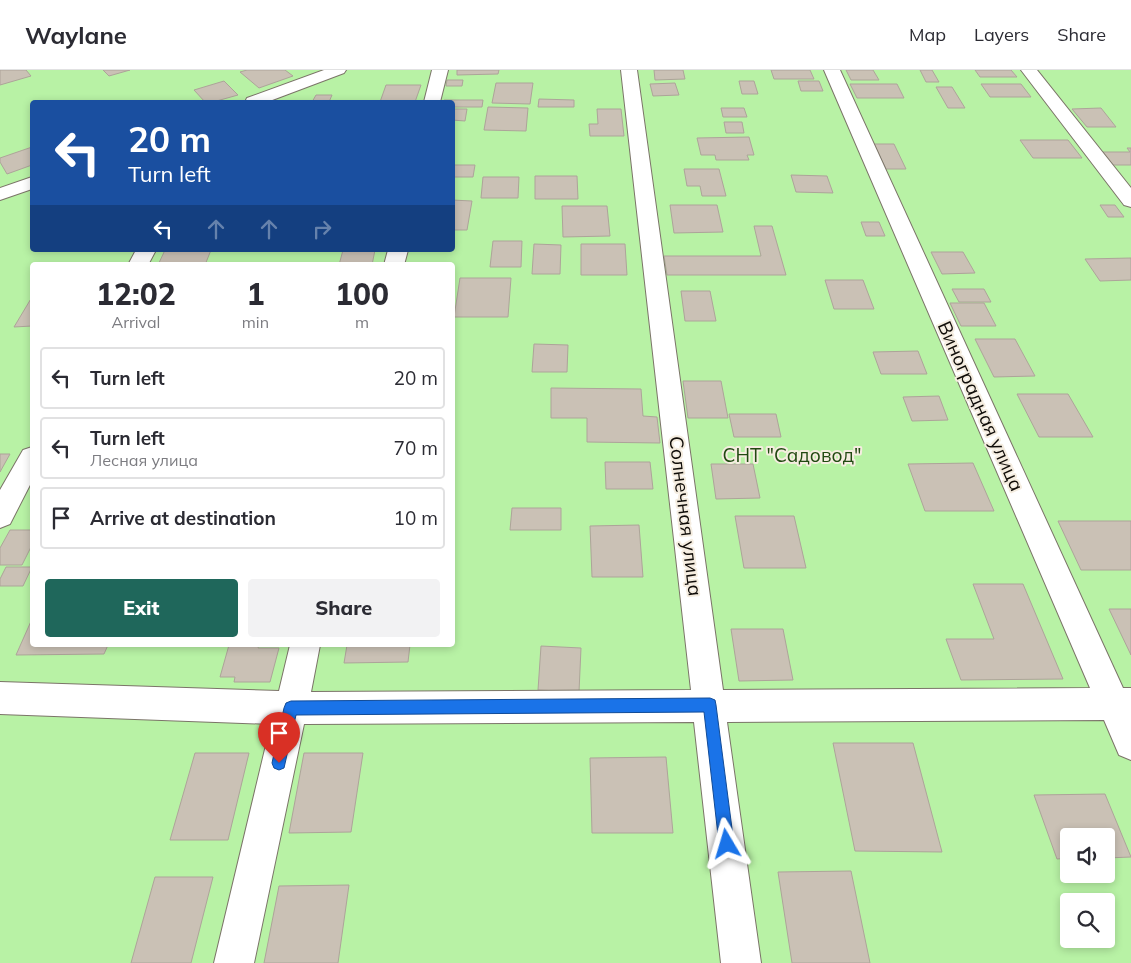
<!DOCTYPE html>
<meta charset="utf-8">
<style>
:root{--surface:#fff;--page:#f2f2f3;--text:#2b2b33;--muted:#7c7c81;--line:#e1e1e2;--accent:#1f675b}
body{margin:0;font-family:Mulish,sans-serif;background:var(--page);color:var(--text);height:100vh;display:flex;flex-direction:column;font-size:19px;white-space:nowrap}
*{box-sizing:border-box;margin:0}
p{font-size:16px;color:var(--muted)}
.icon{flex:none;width:28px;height:28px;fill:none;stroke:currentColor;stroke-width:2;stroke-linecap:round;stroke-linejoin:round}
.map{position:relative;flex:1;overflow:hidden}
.sheet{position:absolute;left:30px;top:192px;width:425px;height:385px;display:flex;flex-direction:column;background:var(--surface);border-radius:5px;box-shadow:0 2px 8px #0003}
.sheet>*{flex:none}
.top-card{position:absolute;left:30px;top:30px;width:425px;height:152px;border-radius:5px;box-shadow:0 2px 8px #0003;background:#1a4fa0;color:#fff;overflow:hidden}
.buttons{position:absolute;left:1060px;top:758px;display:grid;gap:10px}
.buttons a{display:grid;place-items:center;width:55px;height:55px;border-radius:5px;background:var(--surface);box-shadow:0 2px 8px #0003;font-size:25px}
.pin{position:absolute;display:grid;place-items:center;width:42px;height:42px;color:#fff;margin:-51px -21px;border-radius:50% 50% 50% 0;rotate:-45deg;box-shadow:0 0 5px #0007}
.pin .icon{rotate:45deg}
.me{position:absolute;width:55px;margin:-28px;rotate:353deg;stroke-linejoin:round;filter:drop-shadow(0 0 4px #0008)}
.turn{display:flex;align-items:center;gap:18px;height:105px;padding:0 15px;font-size:22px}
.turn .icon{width:65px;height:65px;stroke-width:2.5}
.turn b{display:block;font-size:35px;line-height:42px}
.lanes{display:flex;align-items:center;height:48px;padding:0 15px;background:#0003;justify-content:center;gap:25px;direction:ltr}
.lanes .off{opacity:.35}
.eta{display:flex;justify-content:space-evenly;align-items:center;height:85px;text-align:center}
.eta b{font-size:30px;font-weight:800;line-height:35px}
.cta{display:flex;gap:10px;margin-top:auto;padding:10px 15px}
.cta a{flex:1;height:58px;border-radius:5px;background:var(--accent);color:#fff;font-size:20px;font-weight:800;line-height:58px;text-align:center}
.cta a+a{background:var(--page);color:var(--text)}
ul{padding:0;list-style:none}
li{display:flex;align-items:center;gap:15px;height:62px;margin:0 10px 8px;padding:0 5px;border:2px solid var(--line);border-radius:5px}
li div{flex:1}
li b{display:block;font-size:19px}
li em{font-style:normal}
header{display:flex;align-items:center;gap:30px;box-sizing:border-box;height:70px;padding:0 25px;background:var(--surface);border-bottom:1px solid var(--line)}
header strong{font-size:24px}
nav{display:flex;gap:28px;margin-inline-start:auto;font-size:18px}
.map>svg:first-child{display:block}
</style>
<header>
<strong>Waylane</strong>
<nav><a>Map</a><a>Layers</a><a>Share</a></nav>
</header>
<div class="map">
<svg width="1131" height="893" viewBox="0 0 1131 893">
<rect width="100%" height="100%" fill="#f5ede0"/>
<path fill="#b8f2a5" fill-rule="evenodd" d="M0,0H1131V893H0ZM32,32H452V180H32ZM32,195H452V575H32ZM1069,766H1106V804H1069ZM1069,831H1106V869H1069Z"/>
<path fill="#cac1b5" stroke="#ada499" d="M0,0H26L31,6L0,15Z
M103,0H130L109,6Z
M247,0H285L293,6L259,18L240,2Z
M457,0H499L498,4L457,5Z
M654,0H683L685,9L655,10Z
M771,0H810L814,9H774Z
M846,0H873L879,10H851Z
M920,0H932L939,12H926Z
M975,0H1011L1017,7H980Z
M447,10H463L462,16H446Z
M224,11L238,25L213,32H205L194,20Z
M739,11H754L758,24H742Z
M798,11H819L823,21H801Z
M496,13H533L530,34L492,33Z
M675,13L679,25L653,26L650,14Z
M850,14H897L904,28H857Z
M981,14H1021L1031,27H990Z
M386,15H421L415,32H380Z
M936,17H952L965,38H948Z
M316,25H332L329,32H312Z
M539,29L574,30V37H538Z
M444,30H483L482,37H452V32H443Z
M488,37L528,38L526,61L484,60Z
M721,38H744L747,47H723Z
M1101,38L1116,57H1087L1072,39Z
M452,39H467L465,51L452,50Z
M597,39H621L624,66H590L589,54H598Z
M724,52H742L744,63H726Z
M749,67L754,85H747L749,90H716L715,85H701L697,68Z
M1020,70H1068L1082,88H1033Z
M874,74H894L906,99H886Z
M32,77V95L7,104L0,92V88Z
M1127,78H1131V95H1111L1101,82H1130Z
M452,95H475L473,107H452Z
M684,99H719L726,126H702L700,116H687Z
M791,105L827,106L833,123L796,122Z
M535,106H577L578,129H535Z
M483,107H519L518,128H481Z
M452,130L472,131L467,160H452Z
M670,135H717L723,162L674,163Z
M1100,135H1115L1124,147H1108Z
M562,136H607L610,166L563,167Z
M861,152H879L885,166H866Z
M754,156H772L786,205H667L664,186H761Z
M493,171H522L521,197H490Z
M534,174L561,175L560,204H532Z
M581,174H625L627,205H581Z
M165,180H211L205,195H158Z
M343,180H375L372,195H339Z
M931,182H963L975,203L942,204Z
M1131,188V210L1100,211L1085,189Z
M460,208H511L508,247H454Z
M825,210H863L874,239H834Z
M952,219H984L991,232H959Z
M681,221H710L716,251H685Z
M32,227V256L14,257Z
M950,233H984L996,256H961Z
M975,269H1015L1035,306L994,307Z
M534,274L568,275L567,302H532Z
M918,281L927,304H881L873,282Z
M683,311H721L728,348H688Z
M551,318L641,319L643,346L657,347L660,373L587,372V348H551Z
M1017,324H1068L1093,367H1039Z
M939,326L948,350L912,351L903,327Z
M729,344H776L781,367H734Z
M0,384H10L0,402Z
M605,392H650L653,419H606Z
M973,393L994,441H925L908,394Z
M711,394H753L760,428L716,429Z
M512,438H561V460H510Z
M735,446H794L806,498H744Z
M1058,451H1131V500H1081Z
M639,455L643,507H592L590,456Z
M10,460H32V475L22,495H0V478Z
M6,497H32L23,516H0V509Z
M973,514H1023L1063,609L961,610L946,569H994Z
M1109,539H1131V585Z
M32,549V575H108L104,584L16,585Z
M731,559H783L793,610L739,611Z
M229,575H259L258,578H279L270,612H234L235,607H220Z
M347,575H410L408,592L344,593Z
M541,576L581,578L579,622L538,620Z
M833,673H913L942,782L855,781Z
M195,683H249L228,770H170Z
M304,683H363L351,762L289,763Z
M666,687L673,763H592L590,688Z
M1105,724L1131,787L1106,788V766H1069V788L1057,789L1034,725Z
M851,801L870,893H792L778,802Z
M155,807H213L191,893H131Z
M349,815L338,893H264L279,816Z"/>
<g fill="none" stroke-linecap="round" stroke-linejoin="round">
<g stroke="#7b7468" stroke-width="2">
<path id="minor" d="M324,0H346L344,3L267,32H245L247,28Z
M432,0H448L440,32H424Z
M621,0H637L723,620L1090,618L824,0H840L1123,618H1131V690L1119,685L1104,650L727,652L761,893H721L694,652L304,654L254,893H214L271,654L0,644V612L279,621L290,575H320L311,622L691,620Z
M1021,0H1037L1131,118V137L1124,135Z
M32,107V119L0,130V118Z
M136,180H156L148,195H128Z
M388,180H408L404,195H384Z
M32,377V411L10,454L0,458V420L23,380Z"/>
</g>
<use href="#minor" fill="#fff" fill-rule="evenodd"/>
</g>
<path fill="#1a73e8" stroke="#114b97" d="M710,628L715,630L716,635L734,774L732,779L727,781L721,779L719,774L704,642L296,645L284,698L279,700L274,698L272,693L284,638L286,633L291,631Z"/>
<g text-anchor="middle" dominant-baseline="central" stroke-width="4" stroke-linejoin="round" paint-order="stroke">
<g font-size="19" fill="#0f0c08" stroke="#f5ede0">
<text transform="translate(981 336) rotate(66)">Виноградная улица</text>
<text transform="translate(686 446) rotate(83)">Солнечная улица</text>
</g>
<g font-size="19" fill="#214911" stroke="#f5ede0">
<text x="792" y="385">СНТ "Садовод"</text>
</g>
</g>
</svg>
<div class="buttons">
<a><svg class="icon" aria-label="sound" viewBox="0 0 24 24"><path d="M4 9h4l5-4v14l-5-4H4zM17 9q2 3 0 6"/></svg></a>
<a><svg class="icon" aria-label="search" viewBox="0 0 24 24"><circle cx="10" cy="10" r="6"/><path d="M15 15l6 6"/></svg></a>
</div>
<div class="pin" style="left:279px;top:693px;background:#d93025"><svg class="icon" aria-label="arrive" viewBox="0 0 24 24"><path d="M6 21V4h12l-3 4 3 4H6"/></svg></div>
<svg class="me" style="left:727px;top:774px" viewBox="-20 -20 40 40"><path d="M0-17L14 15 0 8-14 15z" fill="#1a73e8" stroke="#fff" stroke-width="4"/></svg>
<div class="top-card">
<div class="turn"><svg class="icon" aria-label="left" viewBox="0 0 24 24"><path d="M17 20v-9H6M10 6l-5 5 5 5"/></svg><div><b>20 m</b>Turn left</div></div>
<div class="lanes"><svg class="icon" aria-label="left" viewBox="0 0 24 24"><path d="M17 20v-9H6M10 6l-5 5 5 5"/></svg><svg class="icon off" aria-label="ahead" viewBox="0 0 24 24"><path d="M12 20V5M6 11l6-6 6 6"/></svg><svg class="icon off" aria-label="ahead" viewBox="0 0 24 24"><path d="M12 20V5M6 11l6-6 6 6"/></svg><svg class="icon off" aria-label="right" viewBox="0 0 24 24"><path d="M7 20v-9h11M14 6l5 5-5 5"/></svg></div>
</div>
<section class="sheet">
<div class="eta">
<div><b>12:02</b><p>Arrival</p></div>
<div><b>1</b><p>min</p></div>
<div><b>100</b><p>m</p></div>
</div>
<ul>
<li><svg class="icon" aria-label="left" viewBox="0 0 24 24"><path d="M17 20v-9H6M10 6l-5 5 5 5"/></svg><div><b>Turn left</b></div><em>20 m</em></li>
<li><svg class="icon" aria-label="left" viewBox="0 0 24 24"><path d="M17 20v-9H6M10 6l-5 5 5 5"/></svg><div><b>Turn left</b><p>Лесная улица</p></div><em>70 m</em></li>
<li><svg class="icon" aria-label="arrive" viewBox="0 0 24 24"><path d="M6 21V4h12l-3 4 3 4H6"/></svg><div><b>Arrive at destination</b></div><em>10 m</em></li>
</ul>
<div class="cta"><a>Exit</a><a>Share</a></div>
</section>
</div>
